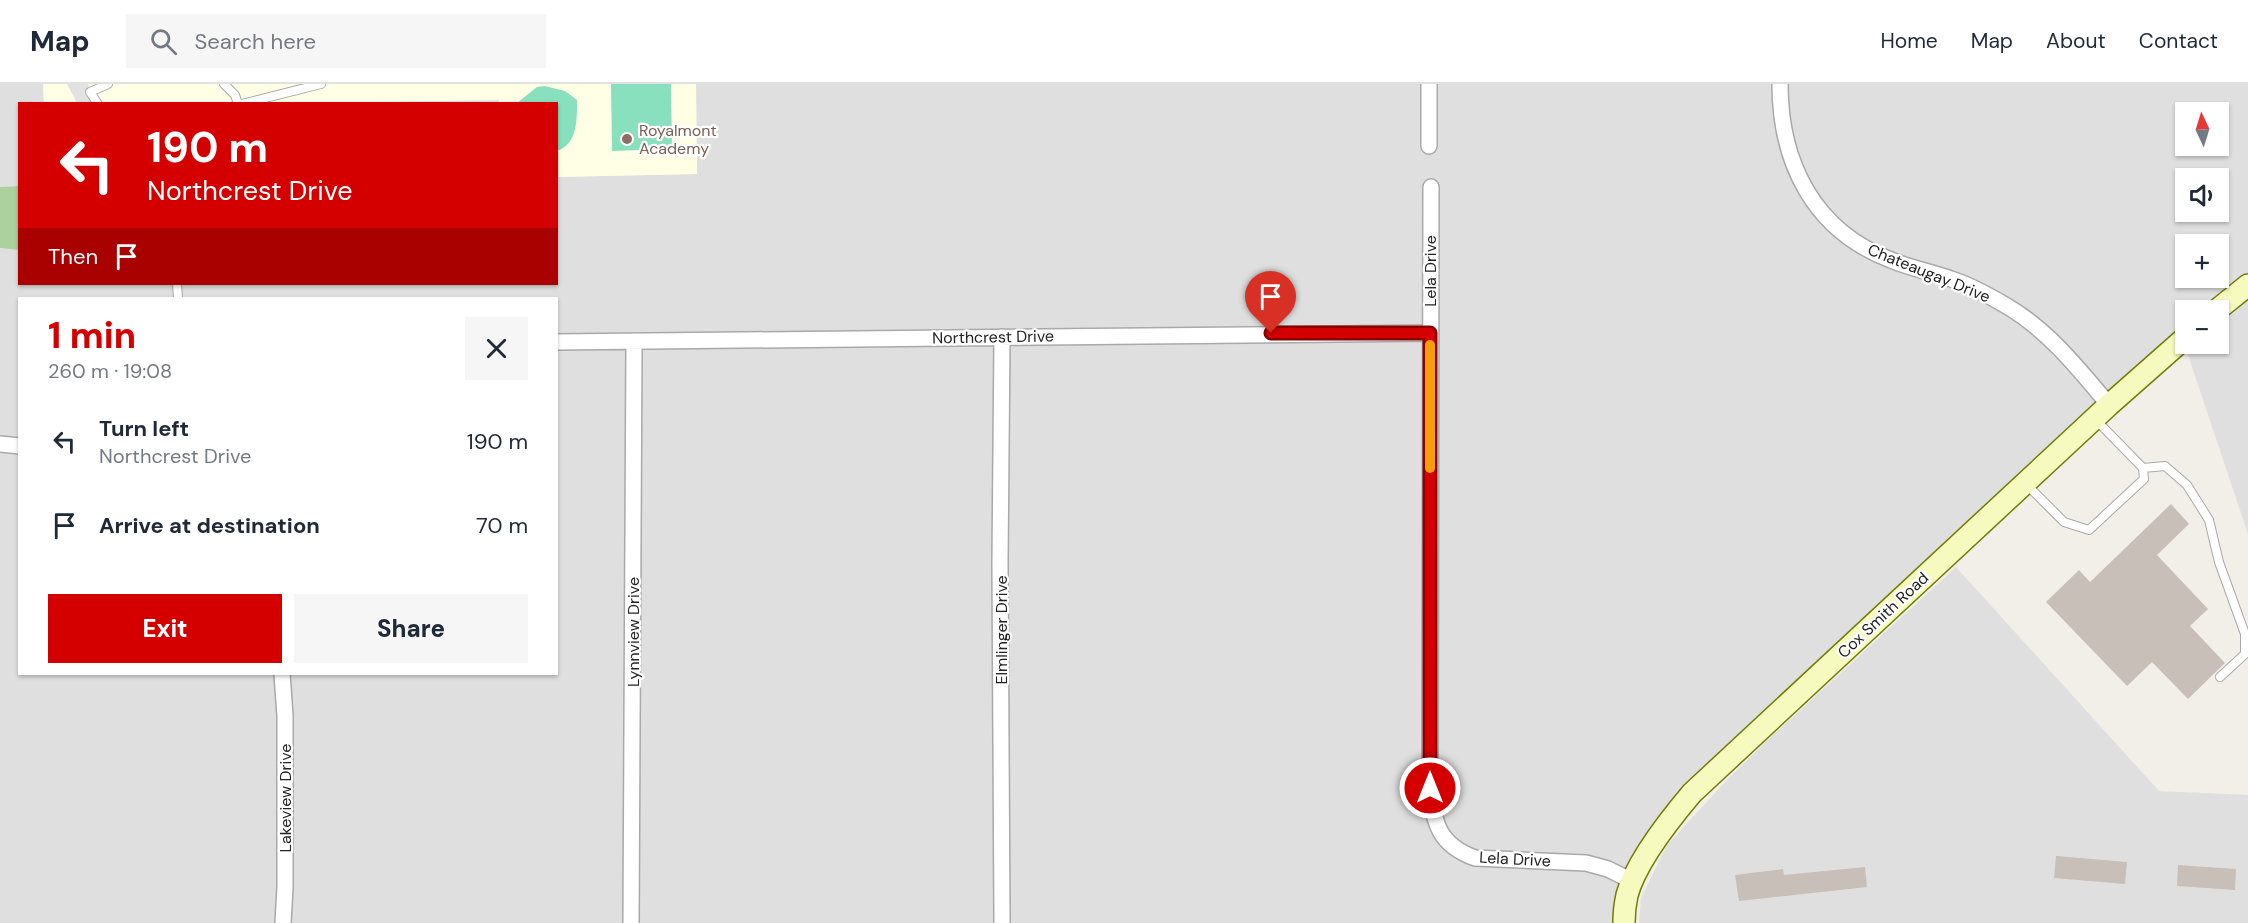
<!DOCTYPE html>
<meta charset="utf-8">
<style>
:root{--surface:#fff;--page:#f6f6f7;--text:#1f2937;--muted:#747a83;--line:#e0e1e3;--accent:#d40000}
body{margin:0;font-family:"DM Sans",sans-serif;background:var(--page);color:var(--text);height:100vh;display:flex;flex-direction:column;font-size:22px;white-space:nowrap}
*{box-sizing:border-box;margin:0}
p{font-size:20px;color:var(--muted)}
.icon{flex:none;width:33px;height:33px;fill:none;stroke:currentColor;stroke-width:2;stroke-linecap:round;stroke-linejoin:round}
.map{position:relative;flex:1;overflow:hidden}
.sheet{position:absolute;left:18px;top:213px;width:540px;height:378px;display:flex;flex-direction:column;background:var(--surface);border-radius:0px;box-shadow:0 2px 4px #0004}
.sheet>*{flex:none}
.top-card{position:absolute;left:18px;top:18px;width:540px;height:183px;border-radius:0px;box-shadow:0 2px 4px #0004;background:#d40000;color:#fff;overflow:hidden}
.needle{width:39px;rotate:356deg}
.fabs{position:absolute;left:2175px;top:18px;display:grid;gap:12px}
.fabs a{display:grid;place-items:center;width:54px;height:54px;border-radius:0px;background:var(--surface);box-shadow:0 2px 4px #0004;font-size:30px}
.pin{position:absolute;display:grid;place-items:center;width:51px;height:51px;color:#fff;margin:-62px -26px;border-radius:50% 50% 50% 0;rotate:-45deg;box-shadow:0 0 6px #0007}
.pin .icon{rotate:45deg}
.me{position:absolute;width:66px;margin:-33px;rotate:0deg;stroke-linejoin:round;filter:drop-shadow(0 0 4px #0008)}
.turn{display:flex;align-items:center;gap:21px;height:126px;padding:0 30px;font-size:27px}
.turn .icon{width:78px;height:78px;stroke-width:2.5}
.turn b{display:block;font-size:42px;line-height:51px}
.then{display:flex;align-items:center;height:57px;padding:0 30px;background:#0003;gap:12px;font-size:22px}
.round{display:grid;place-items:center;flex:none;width:63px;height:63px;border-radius:0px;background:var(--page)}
.summary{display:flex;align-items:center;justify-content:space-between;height:102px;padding:0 30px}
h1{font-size:36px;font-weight:800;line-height:45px;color:var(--accent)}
.action{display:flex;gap:12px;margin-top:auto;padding:12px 30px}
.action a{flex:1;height:69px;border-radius:0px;background:var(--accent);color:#fff;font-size:24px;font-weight:800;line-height:69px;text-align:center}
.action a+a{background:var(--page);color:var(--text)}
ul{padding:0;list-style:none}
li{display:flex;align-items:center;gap:18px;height:84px;padding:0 30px}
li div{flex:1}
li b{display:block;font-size:22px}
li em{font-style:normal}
header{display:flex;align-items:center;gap:36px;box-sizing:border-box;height:84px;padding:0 30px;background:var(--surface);border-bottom:2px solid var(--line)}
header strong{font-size:28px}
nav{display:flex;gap:33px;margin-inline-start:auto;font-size:21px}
.search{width:420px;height:54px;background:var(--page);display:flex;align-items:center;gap:15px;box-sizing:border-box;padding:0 21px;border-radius:0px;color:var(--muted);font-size:22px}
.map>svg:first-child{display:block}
</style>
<header>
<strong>Map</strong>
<div class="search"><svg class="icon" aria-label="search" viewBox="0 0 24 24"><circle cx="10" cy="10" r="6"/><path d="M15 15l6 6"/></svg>Search here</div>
<nav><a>Home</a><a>Map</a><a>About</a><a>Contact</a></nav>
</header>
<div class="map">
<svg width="2248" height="839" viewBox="0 0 2248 839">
<rect width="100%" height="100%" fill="#f2efe9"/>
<path fill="#e0dfdf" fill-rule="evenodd" d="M0,0H43L44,19L20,20L19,102L0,103Z
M696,0H2248V201L2217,226H2186L2185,253L1669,736L1624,839H0V164L19,166L20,200H556L557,93L697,90ZM2186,28H2218V62H2186ZM2186,94H2218V128H2186ZM2186,160H2218V194H2186ZM20,214H556V590H20Z
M2248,216V450L2187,268L2196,260H2218L2219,241Z
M1956,483L2159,707L2248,711V839H1639L1641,814L1667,761L1728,695L1772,652Z"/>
<path fill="#ffffe5" d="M43,0H696L697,90L557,93L556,20H44Z"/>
<path fill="#add19e" d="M19,102V166L0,164V103Z"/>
<path fill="#88e0be" d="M611,0H671L672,65L612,67Z
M545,2L565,7L577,16C577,35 578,60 557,67L556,20L517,19L537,3Z"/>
<path fill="#e2e2e2" d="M67,0H88L90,8L98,19H77Z
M499,16V20H380L379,18Z"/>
<path fill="#c7bfb8" d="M2171,420L2189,440L2157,471L2208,525L2190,542L2225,579L2188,615L2152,578L2127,602L2046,518L2079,486L2090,498Z
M2056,772L2127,778L2125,800L2054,794Z
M2178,781L2236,785L2235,806L2177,802Z
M1865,783L1867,803L1739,817L1735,791L1783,785L1784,791Z"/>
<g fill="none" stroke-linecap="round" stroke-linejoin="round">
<g stroke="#a9a9a9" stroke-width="10">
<path id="lane" d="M224,0L235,11L238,20
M98,20L90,8L108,0
M242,20L321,0
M177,200L178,214
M2143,384L2165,382L2187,401L2209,436L2219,478L2245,550V570L2220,593
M2026,400L2064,438L2089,446L2144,395L2143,384L2096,336"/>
</g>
<g stroke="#a9a9a9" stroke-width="18">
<path id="street" d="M1780,0C1780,79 1814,147 1891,176C1910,184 1931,188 1951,195C1970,201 1988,211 2005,221C2047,245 2078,284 2109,321
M1429,62V0
M1431,103L1430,704C1434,740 1439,761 1475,774L1586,779L1608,785L1632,797
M1002,253L1000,479L1002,839
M556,258L1430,249
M0,360L20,362
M282,590L285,632V803L283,839
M631,839L634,257"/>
</g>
<g stroke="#707d05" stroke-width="24">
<path id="secondary" d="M2217,226L2248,201
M1624,839C1624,830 1625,820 1627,811C1636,778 1670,735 1692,709L2109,321L2186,253"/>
</g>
<use href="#lane" stroke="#fff" stroke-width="8"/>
<use href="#street" stroke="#fff" stroke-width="15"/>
<use href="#secondary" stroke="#f7fabf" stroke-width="21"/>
</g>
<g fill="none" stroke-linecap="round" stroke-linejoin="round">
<g stroke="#8a0000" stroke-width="15">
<path id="route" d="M1271,249H1430V704"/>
</g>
<use href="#route" stroke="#d40000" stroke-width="10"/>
<path stroke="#f59e0b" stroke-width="10" d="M1430,384V261"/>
</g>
<circle fill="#8d6e63" stroke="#fff" stroke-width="2" cx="627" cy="55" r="6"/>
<g text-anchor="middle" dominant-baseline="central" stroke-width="4.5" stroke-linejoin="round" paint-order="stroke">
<g font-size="16" fill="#785e54" stroke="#fff" text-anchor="start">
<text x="639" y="46">Royalmont<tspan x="639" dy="18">Academy</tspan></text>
</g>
<g font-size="16" fill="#222" stroke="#fff">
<text transform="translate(1430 187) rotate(-90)">Lela Drive</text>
<text transform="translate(1929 189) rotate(22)">Chateaugay Drive</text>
<text transform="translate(993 253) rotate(-1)">Northcrest Drive</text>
<text transform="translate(1883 531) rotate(-43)">Cox Smith Road</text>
<text transform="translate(1001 546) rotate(-90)">Elmlinger Drive</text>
<text transform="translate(633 548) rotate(-90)">Lynnview Drive</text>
<text transform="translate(285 714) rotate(-90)">Lakeview Drive</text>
<text transform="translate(1515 775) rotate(3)">Lela Drive</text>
</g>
</g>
</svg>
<div class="fabs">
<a><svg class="needle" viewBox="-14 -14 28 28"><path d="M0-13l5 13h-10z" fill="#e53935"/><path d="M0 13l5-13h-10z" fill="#747a83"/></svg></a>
<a><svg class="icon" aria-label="sound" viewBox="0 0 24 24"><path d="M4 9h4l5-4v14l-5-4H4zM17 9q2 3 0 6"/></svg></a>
<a>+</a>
<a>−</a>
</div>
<div class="pin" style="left:1271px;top:249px;background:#d93025"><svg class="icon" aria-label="arrive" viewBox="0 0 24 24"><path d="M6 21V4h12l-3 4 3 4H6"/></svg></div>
<svg class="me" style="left:1430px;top:704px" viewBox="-20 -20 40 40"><circle r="17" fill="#d40000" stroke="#fff" stroke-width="3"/><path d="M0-11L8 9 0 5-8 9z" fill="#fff"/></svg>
<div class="top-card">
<div class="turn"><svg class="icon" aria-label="left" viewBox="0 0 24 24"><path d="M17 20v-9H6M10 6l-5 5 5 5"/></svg><div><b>190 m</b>Northcrest Drive</div></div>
<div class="then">Then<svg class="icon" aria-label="arrive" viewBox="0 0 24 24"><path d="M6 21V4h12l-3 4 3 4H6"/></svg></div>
</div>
<section class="sheet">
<div class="summary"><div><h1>1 min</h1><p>260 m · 19:08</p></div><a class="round"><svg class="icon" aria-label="close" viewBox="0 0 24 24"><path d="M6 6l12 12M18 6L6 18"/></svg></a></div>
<ul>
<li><svg class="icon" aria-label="left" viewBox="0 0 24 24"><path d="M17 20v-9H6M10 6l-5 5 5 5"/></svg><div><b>Turn left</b><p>Northcrest Drive</p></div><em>190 m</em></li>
<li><svg class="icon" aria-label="arrive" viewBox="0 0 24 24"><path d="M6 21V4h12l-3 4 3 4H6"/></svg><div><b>Arrive at destination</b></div><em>70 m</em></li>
</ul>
<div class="action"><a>Exit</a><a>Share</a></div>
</section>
</div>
